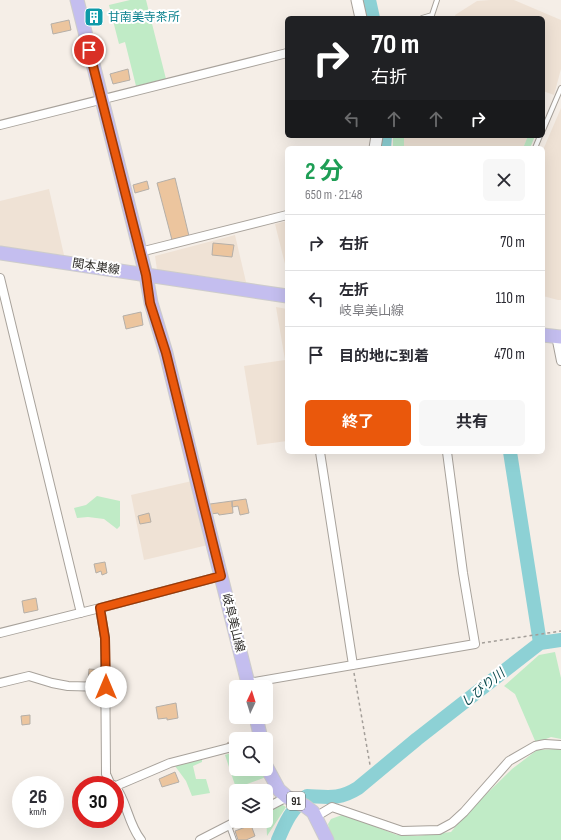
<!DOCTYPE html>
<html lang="ja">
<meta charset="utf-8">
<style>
:root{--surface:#fff;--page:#f7f7f7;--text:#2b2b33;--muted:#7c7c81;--line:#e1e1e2;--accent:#ea580c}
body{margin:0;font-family:"Sofia Sans Condensed","Noto Sans JP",sans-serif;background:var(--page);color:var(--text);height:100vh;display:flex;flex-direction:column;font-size:15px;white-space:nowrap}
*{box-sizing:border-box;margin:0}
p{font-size:13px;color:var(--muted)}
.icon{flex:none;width:22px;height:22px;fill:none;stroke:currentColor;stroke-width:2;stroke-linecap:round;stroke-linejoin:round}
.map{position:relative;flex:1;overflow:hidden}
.details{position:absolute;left:285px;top:146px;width:260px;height:308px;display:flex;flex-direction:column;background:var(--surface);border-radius:6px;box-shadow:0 4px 16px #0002}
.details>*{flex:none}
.guide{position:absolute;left:285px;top:16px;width:260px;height:122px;border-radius:6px;box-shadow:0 4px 16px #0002;background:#202124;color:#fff;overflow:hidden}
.needle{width:26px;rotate:4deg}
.buttons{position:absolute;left:229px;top:680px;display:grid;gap:8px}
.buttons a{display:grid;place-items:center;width:44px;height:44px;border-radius:6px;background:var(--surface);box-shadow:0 4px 16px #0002;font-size:20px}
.speed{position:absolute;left:12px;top:776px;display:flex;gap:8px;font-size:20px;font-weight:700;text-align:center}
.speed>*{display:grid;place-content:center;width:52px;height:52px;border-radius:50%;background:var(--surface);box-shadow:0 4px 16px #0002;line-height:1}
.speed small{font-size:10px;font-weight:400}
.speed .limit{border:6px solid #d22;background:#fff;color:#111}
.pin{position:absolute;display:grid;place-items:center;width:34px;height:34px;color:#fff;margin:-17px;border:2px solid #fff;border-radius:50%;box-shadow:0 1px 4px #0007}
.me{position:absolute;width:44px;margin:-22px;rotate:0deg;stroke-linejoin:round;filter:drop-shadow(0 0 3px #0008)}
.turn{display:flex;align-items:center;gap:14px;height:84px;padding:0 20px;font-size:18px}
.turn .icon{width:52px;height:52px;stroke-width:2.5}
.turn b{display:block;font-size:28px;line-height:34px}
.lanes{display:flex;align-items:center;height:38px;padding:0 20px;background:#0003;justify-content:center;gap:20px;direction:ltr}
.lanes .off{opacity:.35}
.round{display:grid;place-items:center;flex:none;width:42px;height:42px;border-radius:6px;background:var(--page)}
.headline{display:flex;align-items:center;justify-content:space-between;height:68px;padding:0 20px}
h1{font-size:24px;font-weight:700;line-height:30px;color:#1e9e55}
.action{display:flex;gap:8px;margin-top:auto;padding:8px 20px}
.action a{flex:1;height:46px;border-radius:6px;background:var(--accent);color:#fff;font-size:16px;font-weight:700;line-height:46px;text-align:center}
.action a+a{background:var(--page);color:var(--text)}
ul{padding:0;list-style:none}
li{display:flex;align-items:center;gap:12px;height:56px;padding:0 20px;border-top:1px solid var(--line)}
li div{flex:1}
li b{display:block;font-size:15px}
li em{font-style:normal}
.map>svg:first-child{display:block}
</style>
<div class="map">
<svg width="561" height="840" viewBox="0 0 561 840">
<rect width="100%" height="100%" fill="#f5eee7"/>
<path fill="#efe2d5" d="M490,0H514L561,20V69L554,95L543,91V18H456L455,15L477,1Z
M561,108V300H558L543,296V150Z
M404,136H528L523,148H404Z
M49,189L64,255L0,247V201Z
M287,221V272L275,224Z
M235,235L246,282L157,270L155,256Z
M276,307L287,309V441L257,445L244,366L285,360Z
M192,481L208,545L144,560L131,495Z"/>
<path fill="#c0ebc6" d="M130,0H146L166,79L136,86L125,42L119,44L109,5Z
M393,136H404V148H393Z
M528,136H535L530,148H523Z
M97,496L120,501V526L117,529L104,519L88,517L77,518L74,508L86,505Z
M555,652L561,678V739L551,737L536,743L515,694L504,686L539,655Z
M558,749L561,750V840H333L331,837L328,824L331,819L342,815L348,816L397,835L417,836L451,832L466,814L512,769L537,750Z
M236,751V769H264L266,777L236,788L225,755Z
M202,758V762L193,766L196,779H206L210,793L192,796L186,781L175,766Z
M281,804L286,807L267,836L266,813Z"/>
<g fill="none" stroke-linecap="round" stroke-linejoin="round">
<path stroke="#8dd1d5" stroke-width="14" d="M369,0L373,18
M384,148L385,136
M510,452L540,643
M278,840C286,821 291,810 307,796C328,797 339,800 358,788L417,739L540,643L561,640"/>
</g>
<path fill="#ecc59e" stroke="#b5afa8" d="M99,9L102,22L89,25L86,12Z
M69,20L71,30L53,34L51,24Z
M128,69L130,80L113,84L110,74Z
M175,178L189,236L172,240L157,183Z
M147,181L149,189L135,193L133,185Z
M213,243L234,245L232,257L212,255Z
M141,312L143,325L126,329L123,316Z
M246,499L249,513L240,515L238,506L232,507V501Z
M232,501L233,513L219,515L218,513L211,514L210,504Z
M149,513L151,522L140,524L138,516Z
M105,562L107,573L102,575L101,571L96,573L94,564Z
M36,598L38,610L24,613L22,601Z
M89,669L102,670V682L88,681Z
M176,703L178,718L167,720V718L158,719L156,707Z
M30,715V724L22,725L21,716Z
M240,737L241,739H236V744L229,748L227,743Z
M175,772L179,782L162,787L159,779Z
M251,825L255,836L246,840H238L235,831Z"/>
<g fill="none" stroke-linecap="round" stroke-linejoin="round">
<g stroke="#a8a29b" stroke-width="6">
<path id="lane" d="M422,18L432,15L437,0
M543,130L561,88
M535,148L540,136
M229,826L234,840"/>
</g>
<g stroke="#a8a29b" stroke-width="10">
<path id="street" d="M0,125L287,53
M140,252L287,215
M0,278L81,613
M556,336L561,361
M320,452L353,665
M100,608L105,638L106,774L110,783L113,785
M0,633L100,608L221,576
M0,683L29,676L52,683L68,686L106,687
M248,683L475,644L463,573L447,452
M115,786C127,801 128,824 141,840
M116,786L170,763L236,746
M266,808L287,797
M317,816L332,807L402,831L439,830L452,823L464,812L509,761L535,746L545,744L561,745
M200,840L237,821"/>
</g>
<g stroke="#a8a29b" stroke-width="13">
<path id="secondary" d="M357,0L361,18
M375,148L377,136"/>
</g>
<g stroke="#cdcccb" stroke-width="15">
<path id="primary" d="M77,0L146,275L151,303L166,353L201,497L249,687
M0,253L287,296
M543,335L561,337
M256,717L261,739
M266,766L279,790L287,797L305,806L313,812L327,840"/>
</g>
<path stroke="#a39e99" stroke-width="1.5" stroke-dasharray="3 3" stroke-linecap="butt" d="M482,643L561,631
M354,673L370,765"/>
<use href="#lane" stroke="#fff" stroke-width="4"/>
<use href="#street" stroke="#fff" stroke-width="8"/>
<use href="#secondary" stroke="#fff" stroke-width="11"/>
<use href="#primary" stroke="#c4beef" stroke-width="13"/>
</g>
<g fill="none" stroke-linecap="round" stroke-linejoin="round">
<g stroke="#983908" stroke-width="10">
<path id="route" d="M89,50L146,275L150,303L166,353L221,576L100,608L105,638L106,687"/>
</g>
<use href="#route" stroke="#ea580c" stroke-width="7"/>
</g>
<defs>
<g id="building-square" transform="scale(1)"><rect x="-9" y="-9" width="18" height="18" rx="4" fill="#0f9aa8" stroke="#fff"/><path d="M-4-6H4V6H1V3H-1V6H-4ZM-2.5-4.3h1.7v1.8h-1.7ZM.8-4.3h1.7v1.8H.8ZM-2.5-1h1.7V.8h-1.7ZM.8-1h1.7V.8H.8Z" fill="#fff"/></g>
</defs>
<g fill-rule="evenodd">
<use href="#building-square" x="94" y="17"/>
</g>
<g text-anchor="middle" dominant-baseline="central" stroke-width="4" stroke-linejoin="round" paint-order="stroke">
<rect fill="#fff" stroke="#6c6b68" stroke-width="1" x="287" y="792" width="18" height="18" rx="3"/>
<g font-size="11" font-weight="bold" fill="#2d2b28">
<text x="296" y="801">91</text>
</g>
<g font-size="12" fill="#0d838f" stroke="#fff" text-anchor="start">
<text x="108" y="17">甘南美寺茶所</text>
</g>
<g font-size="12" fill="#2d2b28" stroke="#fff">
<text transform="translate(96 267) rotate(9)">関本巣線</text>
<text transform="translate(233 623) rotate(76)">岐阜美山線</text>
</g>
<g font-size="13" font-style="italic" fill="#0c4a4e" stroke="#fff">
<text transform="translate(483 688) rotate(-39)">しびり川</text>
</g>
</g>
</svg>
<div class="buttons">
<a><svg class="needle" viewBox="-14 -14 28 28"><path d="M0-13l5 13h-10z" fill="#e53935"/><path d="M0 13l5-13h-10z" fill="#7c7c81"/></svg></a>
<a><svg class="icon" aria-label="search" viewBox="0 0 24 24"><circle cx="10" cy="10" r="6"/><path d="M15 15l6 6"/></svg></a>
<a><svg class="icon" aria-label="layers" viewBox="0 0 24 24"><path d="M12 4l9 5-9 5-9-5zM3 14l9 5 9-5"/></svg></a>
</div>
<div class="speed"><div>26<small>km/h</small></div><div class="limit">30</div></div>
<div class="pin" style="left:89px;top:50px;background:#d93025"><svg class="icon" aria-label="arrive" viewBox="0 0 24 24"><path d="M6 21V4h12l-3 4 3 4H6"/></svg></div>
<svg class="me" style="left:106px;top:687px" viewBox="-20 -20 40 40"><circle r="19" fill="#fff"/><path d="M0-13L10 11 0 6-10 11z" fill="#ea580c"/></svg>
<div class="guide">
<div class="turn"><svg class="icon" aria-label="right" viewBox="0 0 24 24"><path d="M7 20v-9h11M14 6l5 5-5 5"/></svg><div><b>70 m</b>右折</div></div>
<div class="lanes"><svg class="icon off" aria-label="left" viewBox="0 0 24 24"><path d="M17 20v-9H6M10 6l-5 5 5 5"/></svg><svg class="icon off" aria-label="ahead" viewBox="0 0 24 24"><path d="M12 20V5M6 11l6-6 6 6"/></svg><svg class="icon off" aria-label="ahead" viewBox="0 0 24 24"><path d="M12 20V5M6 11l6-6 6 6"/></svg><svg class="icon" aria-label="right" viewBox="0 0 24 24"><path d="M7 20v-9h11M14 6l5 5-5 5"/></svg></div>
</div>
<section class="details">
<div class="headline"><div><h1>2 分</h1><p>650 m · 21:48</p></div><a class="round"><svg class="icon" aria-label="close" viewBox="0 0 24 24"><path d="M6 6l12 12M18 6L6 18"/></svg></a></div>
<ul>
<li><svg class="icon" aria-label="right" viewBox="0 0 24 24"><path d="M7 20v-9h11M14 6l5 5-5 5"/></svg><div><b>右折</b></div><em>70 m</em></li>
<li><svg class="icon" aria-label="left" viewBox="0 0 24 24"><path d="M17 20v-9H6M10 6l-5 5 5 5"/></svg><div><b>左折</b><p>岐阜美山線</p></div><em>110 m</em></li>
<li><svg class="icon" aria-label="arrive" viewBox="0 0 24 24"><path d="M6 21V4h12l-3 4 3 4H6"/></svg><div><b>目的地に到着</b></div><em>470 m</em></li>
</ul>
<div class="action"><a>終了</a><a>共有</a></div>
</section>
</div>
